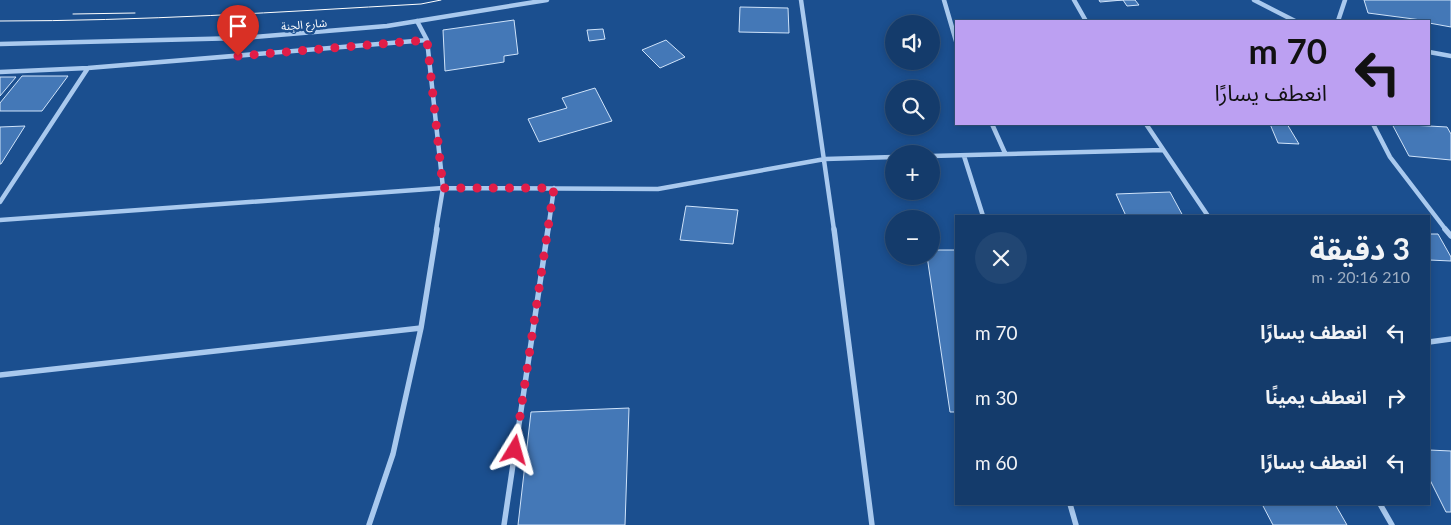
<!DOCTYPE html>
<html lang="ar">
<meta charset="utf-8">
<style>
:root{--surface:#143b6b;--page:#214673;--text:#f1f3f6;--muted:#9dadc1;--line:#33557e}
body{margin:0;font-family:Lato,"Noto Sans Arabic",sans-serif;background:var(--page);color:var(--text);direction:rtl;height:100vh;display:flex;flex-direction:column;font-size:19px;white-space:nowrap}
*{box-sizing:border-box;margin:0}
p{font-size:16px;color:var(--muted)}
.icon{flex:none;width:28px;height:28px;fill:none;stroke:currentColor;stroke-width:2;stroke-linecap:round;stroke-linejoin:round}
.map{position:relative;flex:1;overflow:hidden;direction:ltr}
.sheet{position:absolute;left:955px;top:215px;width:475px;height:290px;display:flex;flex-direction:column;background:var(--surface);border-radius:0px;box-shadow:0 2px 8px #0003,0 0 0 1px var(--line);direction:rtl}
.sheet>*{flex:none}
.top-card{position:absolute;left:955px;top:20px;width:475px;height:105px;border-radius:0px;box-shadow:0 2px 8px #0003,0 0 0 1px var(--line);direction:rtl;background:#bca0f2;color:#111;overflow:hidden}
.controls{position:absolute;left:885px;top:15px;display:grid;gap:10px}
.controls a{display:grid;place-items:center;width:55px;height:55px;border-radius:50%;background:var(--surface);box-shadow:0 2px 8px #0003,0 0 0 1px var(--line);font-size:25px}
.pin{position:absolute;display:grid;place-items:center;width:42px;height:42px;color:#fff;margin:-51px -21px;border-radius:50% 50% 50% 0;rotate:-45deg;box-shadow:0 0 5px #0007}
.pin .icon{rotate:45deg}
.me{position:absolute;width:55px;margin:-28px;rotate:8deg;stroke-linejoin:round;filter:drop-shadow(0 0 4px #0008)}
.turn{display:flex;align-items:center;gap:18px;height:105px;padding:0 20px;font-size:22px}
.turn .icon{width:65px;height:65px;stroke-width:2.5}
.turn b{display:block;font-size:35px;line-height:42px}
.round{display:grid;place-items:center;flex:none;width:52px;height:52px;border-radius:26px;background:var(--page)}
.head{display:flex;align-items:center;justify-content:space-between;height:85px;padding:0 20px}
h1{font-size:30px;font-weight:700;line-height:38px}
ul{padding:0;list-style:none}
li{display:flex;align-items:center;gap:15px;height:65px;padding:0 20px}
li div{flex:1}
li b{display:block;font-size:19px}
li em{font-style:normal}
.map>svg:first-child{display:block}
</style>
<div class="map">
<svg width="1451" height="525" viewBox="0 0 1451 525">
<rect width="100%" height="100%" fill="#1b4f8f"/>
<path fill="#4478b7" stroke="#cfe3fa" d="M1099,0H1135L1139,5L1127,6L1123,0L1100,2Z
M1364,0H1451V27L1429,23V21L1368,13Z
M740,7L788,8L789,33L739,32Z
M514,20L518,54L504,56V62L445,71L443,30Z
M603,29L605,39L589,41L587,30Z
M666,40L685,57L660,68L642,50Z
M22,76H68L42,111H0V103Z
M0,77H16L0,96Z
M595,88L612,121L539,142L528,119L567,108L562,98Z
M1270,124H1287L1299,144L1278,143Z
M1392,124L1447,127L1451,134V160L1409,156Z
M25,126L1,164H0V127Z
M1170,192L1183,216H1126L1116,194Z
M686,206L738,210L733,244L680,240Z
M1429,234H1438L1451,257V261L1429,260Z
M931,250H956V412H950L927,256H931Z
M629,408L625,525H518L531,412Z
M1429,450L1451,451V512H1446L1429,478Z
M1262,504H1335L1347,525H1273Z"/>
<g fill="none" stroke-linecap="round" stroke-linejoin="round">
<path stroke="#a9c9ee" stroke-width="4.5" d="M801,0L834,230
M944,0L956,41
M1074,0L1086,21
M1254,0L1295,21
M417,21L427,40L443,188L436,230
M1338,21L1345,0
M0,44L242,38L387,26L547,0
M1429,52L1451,56
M0,72L88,68L427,40
M992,124L1005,153
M1146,124L1208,216
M1373,124L1390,157L1446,230
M931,156L1163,150
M964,156L983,216
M0,202L88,68
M0,220L443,188L658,189L825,159L894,157
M548,230L554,188"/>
<path stroke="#a9c9ee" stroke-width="5.5" d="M834,229L872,525
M1445,229L1451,236
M1429,342L1451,339
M0,375L421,328
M1070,504L1076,525
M1380,504L1392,525
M369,525L393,454L421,328L437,229
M504,525L548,229"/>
<path stroke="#fff" stroke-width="1" d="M73,14L135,13
M0,21C141,21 281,12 421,4L441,0"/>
</g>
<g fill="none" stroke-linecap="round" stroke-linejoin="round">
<path stroke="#e11d48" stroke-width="9" stroke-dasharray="0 16.2" d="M238,56L427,40L443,188H554L515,450"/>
</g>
<g text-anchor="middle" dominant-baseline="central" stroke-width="5" stroke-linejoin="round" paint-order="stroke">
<g font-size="11" fill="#fff" stroke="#1b4f8f">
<text transform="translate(304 24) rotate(-5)">شارع الجنة</text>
</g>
</g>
</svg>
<div class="controls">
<a><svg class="icon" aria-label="sound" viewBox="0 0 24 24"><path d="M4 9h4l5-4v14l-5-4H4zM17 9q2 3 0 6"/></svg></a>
<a><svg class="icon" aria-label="search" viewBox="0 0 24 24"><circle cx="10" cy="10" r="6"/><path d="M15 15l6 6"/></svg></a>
<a>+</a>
<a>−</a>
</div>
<div class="pin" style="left:238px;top:56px;background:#d93025"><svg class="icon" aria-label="arrive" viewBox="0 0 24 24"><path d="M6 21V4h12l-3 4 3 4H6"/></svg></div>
<svg class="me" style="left:515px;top:450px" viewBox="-20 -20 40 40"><path d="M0-17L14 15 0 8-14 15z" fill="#e11d48" stroke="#fff" stroke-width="4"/></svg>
<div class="top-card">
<div class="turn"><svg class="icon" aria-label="left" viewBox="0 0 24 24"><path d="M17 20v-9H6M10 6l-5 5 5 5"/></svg><div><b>70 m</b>انعطف يسارًا</div></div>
</div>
<section class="sheet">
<div class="head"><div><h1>3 دقيقة</h1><p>210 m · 20:16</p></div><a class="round"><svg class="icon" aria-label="close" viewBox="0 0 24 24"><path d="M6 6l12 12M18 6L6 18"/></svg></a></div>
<ul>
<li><svg class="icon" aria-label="left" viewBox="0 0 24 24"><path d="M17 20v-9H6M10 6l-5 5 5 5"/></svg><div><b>انعطف يسارًا</b></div><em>70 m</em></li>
<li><svg class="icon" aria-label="right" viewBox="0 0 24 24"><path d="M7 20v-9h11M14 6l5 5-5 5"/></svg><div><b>انعطف يمينًا</b></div><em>30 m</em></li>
<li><svg class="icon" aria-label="left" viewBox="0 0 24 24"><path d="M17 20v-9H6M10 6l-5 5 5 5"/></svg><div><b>انعطف يسارًا</b></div><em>60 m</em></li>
</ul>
</section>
</div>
